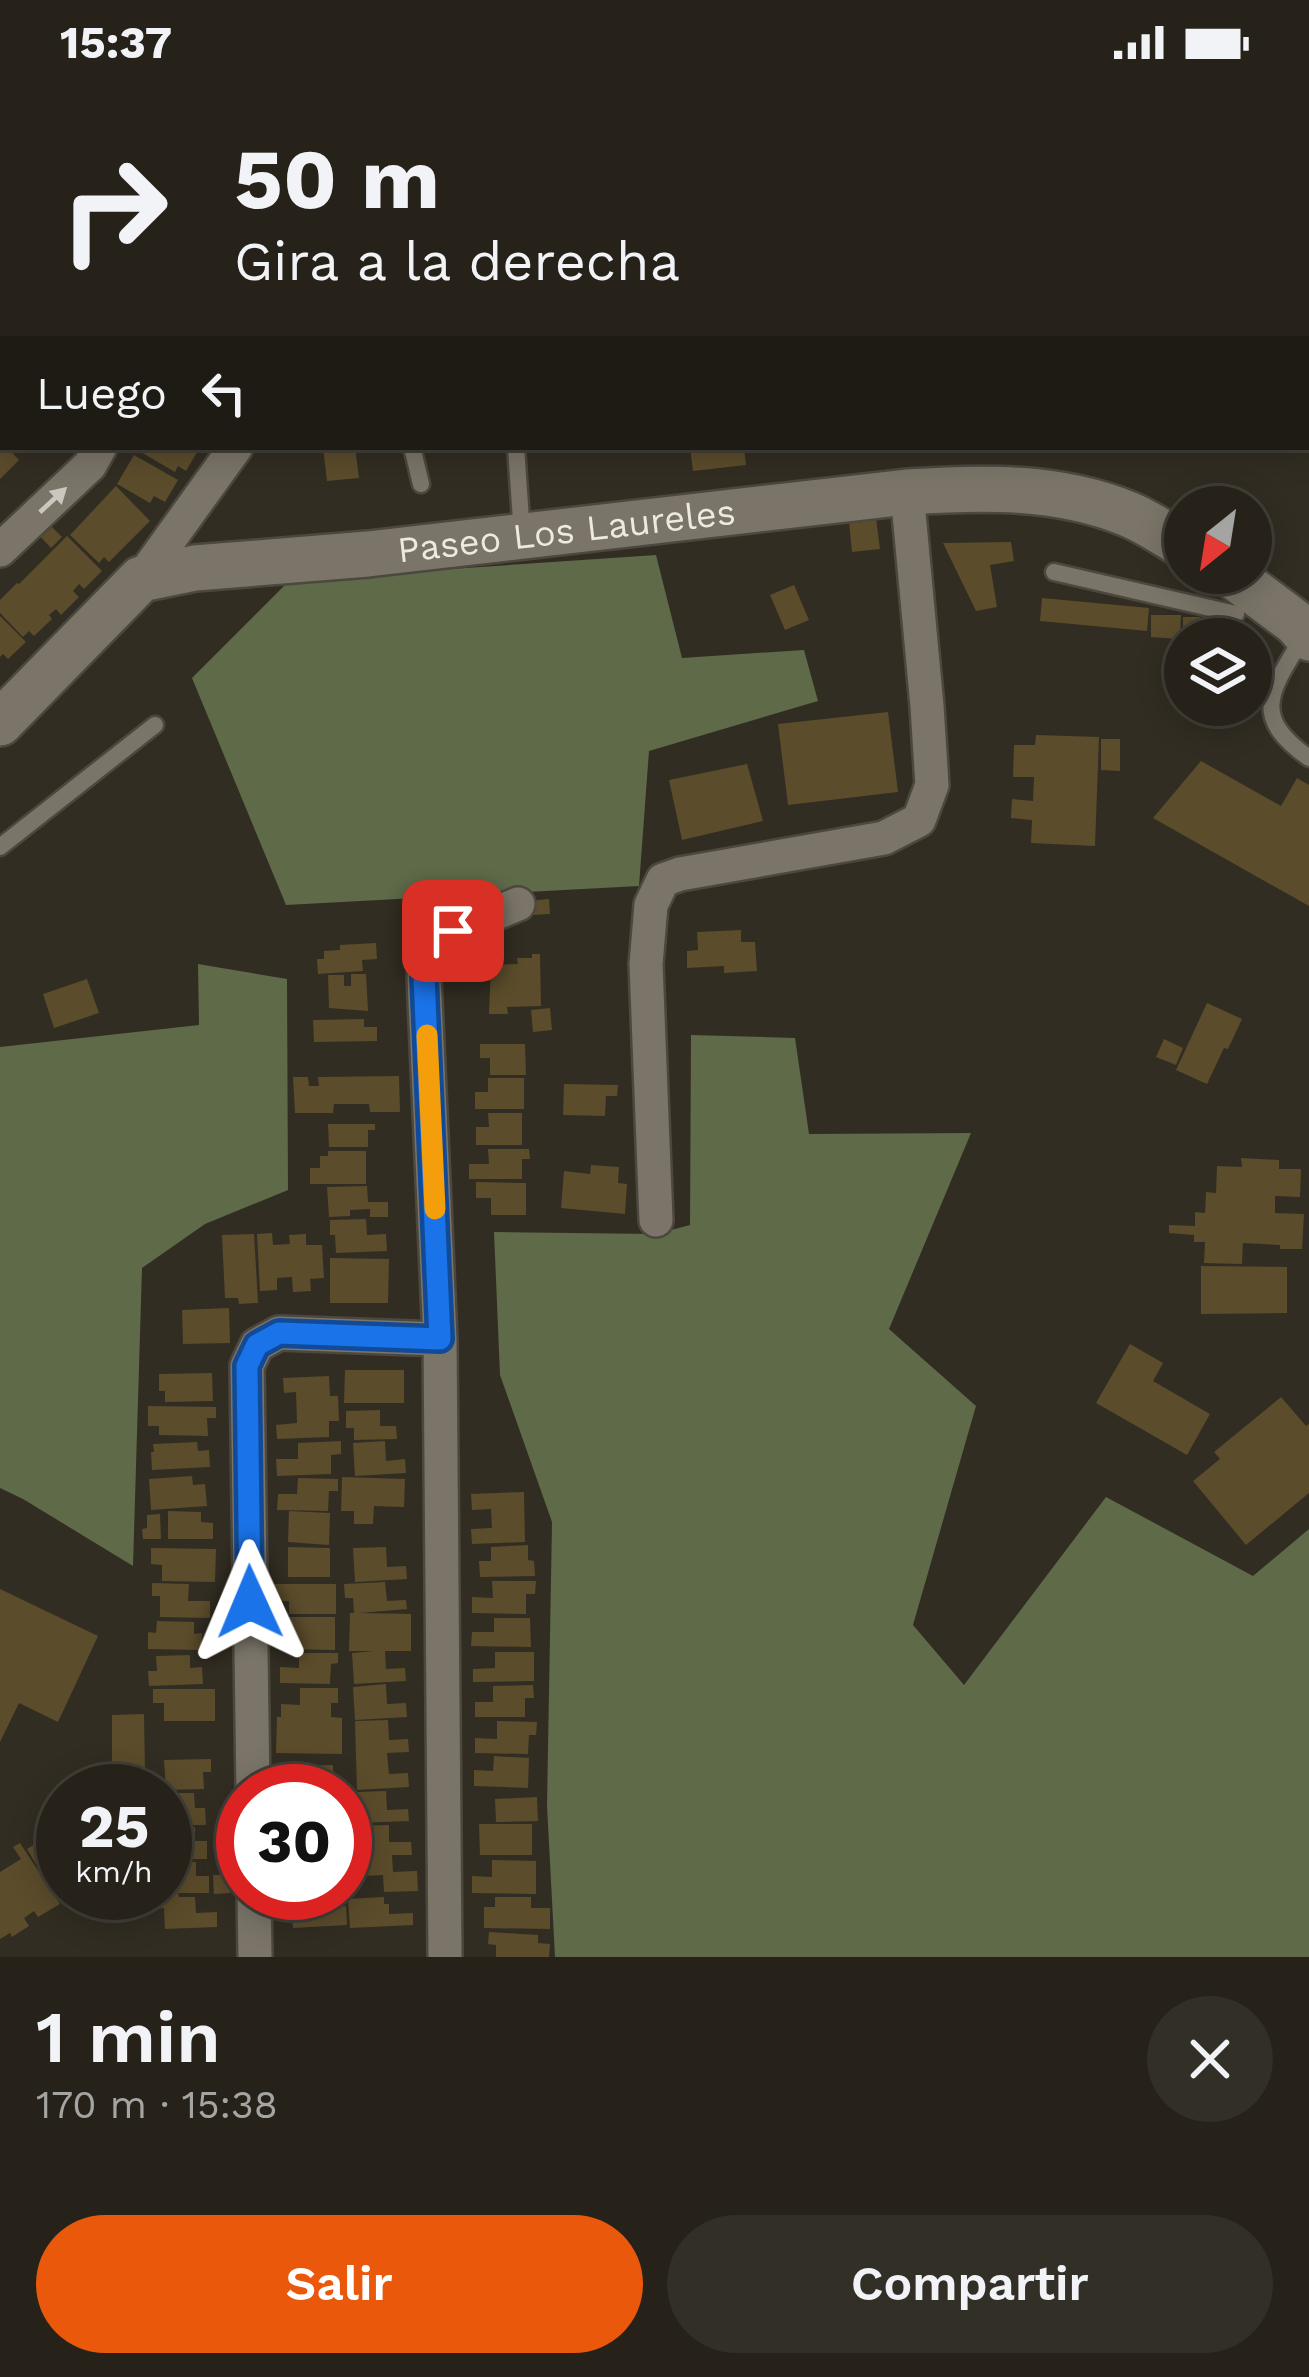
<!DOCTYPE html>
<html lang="es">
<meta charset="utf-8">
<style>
:root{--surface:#26221a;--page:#322f27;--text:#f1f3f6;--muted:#a4a4a2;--line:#423f39;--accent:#ea580c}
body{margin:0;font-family:"Work Sans",sans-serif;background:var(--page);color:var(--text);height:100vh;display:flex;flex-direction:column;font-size:45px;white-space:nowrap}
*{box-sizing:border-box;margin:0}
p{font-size:39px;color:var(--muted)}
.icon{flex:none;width:66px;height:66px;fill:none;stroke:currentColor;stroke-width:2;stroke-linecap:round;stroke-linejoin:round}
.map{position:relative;height:1873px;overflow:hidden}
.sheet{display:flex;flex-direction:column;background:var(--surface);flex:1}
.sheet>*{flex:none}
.banner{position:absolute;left:0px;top:0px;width:1311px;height:366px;box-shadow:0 6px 30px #0003,0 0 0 3px var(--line);background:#26221a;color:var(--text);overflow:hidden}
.needle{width:78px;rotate:210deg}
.buttons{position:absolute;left:1164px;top:402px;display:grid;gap:24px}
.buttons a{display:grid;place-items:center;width:108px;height:108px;border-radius:50%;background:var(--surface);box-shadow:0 6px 30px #0003,0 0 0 3px var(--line);font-size:60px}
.speed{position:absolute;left:36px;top:1680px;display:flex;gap:24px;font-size:60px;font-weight:700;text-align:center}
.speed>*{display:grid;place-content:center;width:156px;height:156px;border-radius:50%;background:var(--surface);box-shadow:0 6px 30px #0003,0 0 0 3px var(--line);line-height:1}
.speed small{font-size:30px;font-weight:400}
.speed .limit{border:18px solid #d22;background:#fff;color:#111}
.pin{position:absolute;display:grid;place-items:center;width:102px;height:102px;color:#fff;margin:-51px;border-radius:24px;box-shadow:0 6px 18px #0006}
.me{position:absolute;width:132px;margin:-66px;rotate:359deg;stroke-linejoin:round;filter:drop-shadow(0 0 9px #0008)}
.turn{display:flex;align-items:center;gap:42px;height:252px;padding:0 36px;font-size:54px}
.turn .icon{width:156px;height:156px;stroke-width:2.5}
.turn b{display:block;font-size:84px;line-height:102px}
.then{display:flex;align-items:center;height:114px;padding:0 36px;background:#0003;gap:24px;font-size:45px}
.round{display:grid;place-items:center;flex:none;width:126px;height:126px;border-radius:63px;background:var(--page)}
.overview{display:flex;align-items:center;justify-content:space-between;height:204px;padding:0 36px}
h1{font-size:72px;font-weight:600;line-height:90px}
.button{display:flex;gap:24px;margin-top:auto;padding:24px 36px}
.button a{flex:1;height:138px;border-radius:72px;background:var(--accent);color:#fff;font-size:48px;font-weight:600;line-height:138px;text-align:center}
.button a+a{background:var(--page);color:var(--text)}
.status{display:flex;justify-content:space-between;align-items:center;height:84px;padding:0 60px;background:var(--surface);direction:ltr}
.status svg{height:33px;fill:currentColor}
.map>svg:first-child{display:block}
</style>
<div class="status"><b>15:37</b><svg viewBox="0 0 49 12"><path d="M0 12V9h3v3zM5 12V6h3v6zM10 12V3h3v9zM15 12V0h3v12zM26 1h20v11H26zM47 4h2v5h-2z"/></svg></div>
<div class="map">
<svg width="1309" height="1873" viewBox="0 0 1309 1873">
<rect width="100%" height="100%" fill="#322d22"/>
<path fill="#5e6a48" d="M656,471L682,574L804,566L818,617L649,667L639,802L286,821L192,594L290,496Z
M198,880L287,895L288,1106L205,1140L142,1184L133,1482L23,1415L0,1404V963L199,941Z
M691,951L795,954L809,1050L971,1049L889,1245L976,1322L913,1541L964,1601L1106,1413L1253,1492L1309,1445V1873H555L547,1722L552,1438L500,1291L494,1148L656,1150L690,1141Z"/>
<path fill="#5b4c2b" d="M0,363H7L19,376L0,395Z
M142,363H200L186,387L178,382L175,388L139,367Z
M323,363H355L359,394L327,397Z
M690,363H744L746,381L693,387Z
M134,371L178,396L165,418L154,412L150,419L117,400Z
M116,402L150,437L109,478L104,473L99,479L70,451Z
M876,434L880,465L852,468L849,437Z
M51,442L62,453L51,464L40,452Z
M67,452L102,487L84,505L79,500L73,507L79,513L61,531L56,525L49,531L52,535L34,552L29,547L23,553L0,529V516L17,499L19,500Z
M1011,458L1014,477L990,481L997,523L976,527L943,459Z
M794,501L809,536L785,546L770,511Z
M1042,514L1149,524L1147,547L1040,537Z
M1151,531H1181L1180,555L1151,553Z
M0,532L26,558L8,575L3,570L0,573Z
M1183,533H1200V544L1215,545V555L1183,554Z
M888,628L898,708L788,721L778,640Z
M1036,651L1099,653L1095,762L1031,759L1032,736L1011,734L1012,715L1033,717L1034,693H1013L1014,661H1035Z
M1101,655H1120V687L1101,686Z
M1201,677L1281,722L1297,694L1309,701V822L1153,734Z
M747,680L763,737L682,756L669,696Z
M549,815L550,830L530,831L528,817Z
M741,846V858H755L757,887L724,889V882L687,884V867L698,866L697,848Z
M376,859L377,875L362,876L363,887L318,890L317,875H324V867L340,866V861Z
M532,870H540L541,922L507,923L508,930H489L491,881L518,880L517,874H532Z
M351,890H366L368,927L329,924L328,891H344V902H351Z
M87,895L99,929L54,944L43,910Z
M1207,919L1242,935L1228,965L1224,964L1207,1000L1176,986Z
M550,924L552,946L533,948L531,926Z
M364,935V943H377V957L314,958L313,936Z
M1164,955L1183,964L1176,981L1156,973Z
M480,960H525L526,991H490V974H480Z
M399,992L400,1028H370L369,1020H334L333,1029H295L293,993H308L309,1002H319L318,993Z
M488,994H524V1025H475V1008H488Z
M564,1000L618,1001L617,1012H606L605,1032L563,1031Z
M488,1029H522V1061H476V1043H489Z
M328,1040H375V1046H368V1063H329Z
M488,1065H529L530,1075H522V1095H469V1080H489Z
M328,1067H366V1100H310V1084H320V1072H328Z
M1241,1074L1279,1076V1085H1301L1300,1113L1275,1112V1129L1304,1130L1302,1165H1280V1161L1243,1159L1242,1180L1204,1179L1205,1158H1194V1151L1169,1149V1141L1195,1142V1128L1205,1129L1206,1108L1216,1109L1217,1082L1242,1083Z
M591,1081L619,1083L618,1099L627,1100L625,1130L561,1124L564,1087L590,1090Z
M476,1098L526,1099V1131H491V1114H476Z
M367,1102L368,1118H388V1133H370V1125L350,1126V1132L329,1133L327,1103Z
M366,1135L367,1151L386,1150L387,1167L336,1169L335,1151H330V1136Z
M272,1149L273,1161L290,1160L289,1151L306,1150V1161H322L324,1194L310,1195L311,1207L293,1208L292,1193L277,1194V1206L260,1207L257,1150Z
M254,1150L258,1219L239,1220L238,1214H225L222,1151Z
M330,1174L389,1175L388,1219H330Z
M1201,1182L1287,1183V1229L1201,1230Z
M229,1224L230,1259L183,1260L182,1226Z
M1130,1260L1163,1279L1153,1297L1210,1330L1187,1371L1096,1319Z
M345,1286H404V1319H344Z
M212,1289L213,1317L165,1318V1307H159V1290Z
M329,1292L330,1312H338L339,1337H329V1353L277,1355L276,1341L297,1339L296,1308L284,1309L283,1294Z
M1281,1313L1306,1342L1309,1340V1409L1246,1461L1193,1397L1220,1375L1214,1368Z
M148,1322L216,1323V1334H207L208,1352L159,1351V1342H148Z
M380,1326V1342H396L397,1355L354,1356V1344H346V1327Z
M341,1357V1370L331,1371V1390L277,1392L276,1375H298V1359Z
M385,1357L386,1377L405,1375L406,1389L355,1392L353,1359Z
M197,1358L198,1367L209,1366L210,1383L152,1386L151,1368H154L153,1360Z
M192,1392L193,1401L205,1400L207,1422L151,1426L149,1395Z
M342,1393L405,1395L404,1423L374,1422L373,1440H354V1427H341Z
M298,1394L338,1395V1407H329L328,1427L277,1426L278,1410H297Z
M524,1408L525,1458L472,1460L471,1445L492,1444L491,1425L472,1426L471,1410Z
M168,1427L201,1428V1438L213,1439V1455H168Z
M289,1427L330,1429L329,1461L288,1458Z
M160,1430L161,1455H143L142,1445L147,1444V1431Z
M528,1461V1476L534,1477L535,1492L480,1493L479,1477H491V1463Z
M288,1463L330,1464V1493H288Z
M386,1463L387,1483L406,1482L407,1495L355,1498L353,1464Z
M151,1464L216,1465L215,1498L162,1497V1481L151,1480Z
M492,1497H536L535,1510H526V1530L472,1529V1513L493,1514Z
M385,1498L387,1517L406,1516L407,1525L359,1529L411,1530V1567H385L386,1585L405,1584L406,1597L354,1600L352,1569L374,1567H349L350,1529H354L353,1514H345L344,1500Z
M152,1499L189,1500L188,1517H210V1534L160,1533V1512H152Z
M271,1500H336V1530H289V1517H270Z
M0,1505L98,1552L58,1638L19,1619L0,1658Z
M272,1533H335V1566L281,1565L280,1549H272Z
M494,1534H530L531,1563L471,1562L472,1548H494Z
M157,1537L194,1538V1550L202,1549L201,1566L148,1565V1548L156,1549Z
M495,1568H534V1597L473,1598V1585L495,1584Z
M299,1569H338V1579L331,1580L330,1600L280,1599V1583L299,1584Z
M190,1571V1584L202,1583L203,1600L149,1602L148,1587H157L156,1572Z
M386,1600L387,1620L406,1619L407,1633L355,1636L353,1603Z
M533,1601L534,1614H525V1633H475V1618H493V1602Z
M300,1604H338V1619H331V1633L342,1634V1670L276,1669L277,1633H281V1620L300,1621Z
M153,1605H215V1637H164V1619H153Z
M144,1630L145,1689H112V1631Z
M388,1636L389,1656L408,1655L409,1668L387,1669L389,1690L408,1689L409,1703L357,1706L355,1637Z
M497,1637L537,1638L536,1651H529L528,1670L475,1669V1654L497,1655Z
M494,1672L529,1674L528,1704L474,1702V1686L493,1687Z
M211,1675V1688H203L204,1705L166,1706L164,1676Z
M333,1681L334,1703L282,1705L281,1691L305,1690L304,1682Z
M98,1688L110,1707H73L71,1704Z
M386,1707L387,1726L408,1725L409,1737L358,1739L357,1708Z
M165,1709H194L195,1724H205L206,1741H165Z
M537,1713L538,1737L496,1738L495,1715Z
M479,1740H532V1771H480Z
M389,1741V1758H411L412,1771H392L393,1788L417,1787L418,1807L384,1808L383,1791L364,1792L363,1772L351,1773L350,1742Z
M165,1743H195V1757H207V1775H165Z
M54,1749L63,1763V1791L48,1800L27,1765Z
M20,1759L60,1820L38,1833L34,1827L24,1834L29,1842L12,1853L10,1849L0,1855V1788L21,1775L13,1763Z
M492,1776L536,1777V1810L472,1809V1792L492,1793Z
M196,1778V1792H209V1809H178L179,1813H195L196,1829L217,1828V1843L165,1845L164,1824L156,1825L155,1809H165L166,1779Z
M213,1791H229L230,1809L214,1810Z
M338,1812V1823L346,1822L347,1841L293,1844L291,1823L318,1819V1813Z
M384,1813V1820H389V1830L413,1829V1841L350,1844L348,1815Z
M495,1813H531V1824H550V1845L484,1844V1823H495Z
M489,1848L538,1851V1859L550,1860L549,1873H496V1861L488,1860Z"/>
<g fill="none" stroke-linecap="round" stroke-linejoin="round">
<g stroke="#4d483f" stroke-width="21">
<path id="lane" d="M412,363L421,400
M516,363L522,451
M1054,488L1236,530
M1305,550C1272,605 1248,631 1309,674
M0,763L155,641"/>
</g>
<g stroke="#4d483f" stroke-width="38">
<path id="street" d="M383,3V0
M0,159H3
M0,466L90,381L100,363
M141,495L236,363
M656,1136L646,880L651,821L663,796L680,790L884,754L919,736L932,701L927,622L907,408
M253,1707L247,1282L257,1261L279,1249L440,1255
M254,1809L255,1873
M445,1873L440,1255L424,893L433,861L453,847L518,820"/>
</g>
<g stroke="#4d483f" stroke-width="50">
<g id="secondary">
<path d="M1229,489L1296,539L1309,554"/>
<path id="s1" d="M0,639L141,495L195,484L368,470L907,408C981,403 1058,401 1128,430C1148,438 1166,451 1185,462"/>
</g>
</g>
<path stroke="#757167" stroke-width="6" stroke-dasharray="9 9" stroke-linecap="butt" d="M178,0L195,3"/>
<use href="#lane" stroke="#7b7569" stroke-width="16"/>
<use href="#street" stroke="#7b7569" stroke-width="33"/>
<use href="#secondary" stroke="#7b7569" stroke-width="45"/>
</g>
<defs><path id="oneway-solid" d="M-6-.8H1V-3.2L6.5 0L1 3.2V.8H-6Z" transform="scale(3)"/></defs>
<use fill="#cbc7be" href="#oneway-solid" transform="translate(53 416) rotate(-43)"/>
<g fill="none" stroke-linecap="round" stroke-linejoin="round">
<g stroke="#114b97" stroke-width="30">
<path id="route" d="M250,1518L247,1282L257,1261L279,1249L440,1255L424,893L433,861L453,847"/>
</g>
<use href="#route" stroke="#1a73e8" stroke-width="21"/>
<path stroke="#f59e0b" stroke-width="21" d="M427,951L435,1125"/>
</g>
<g text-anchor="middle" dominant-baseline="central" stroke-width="12" stroke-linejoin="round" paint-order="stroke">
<g font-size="36" fill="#edeae2" stroke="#322d22">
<text stroke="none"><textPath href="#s1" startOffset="630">Paseo Los Laureles</textPath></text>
</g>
</g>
</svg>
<div class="buttons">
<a><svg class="needle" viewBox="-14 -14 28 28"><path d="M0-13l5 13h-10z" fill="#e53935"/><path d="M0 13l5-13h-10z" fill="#a4a4a2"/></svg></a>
<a><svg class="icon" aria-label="layers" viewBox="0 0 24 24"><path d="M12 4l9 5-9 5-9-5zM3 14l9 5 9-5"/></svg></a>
</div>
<div class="speed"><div>25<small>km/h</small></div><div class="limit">30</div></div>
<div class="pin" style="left:453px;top:847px;background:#d93025"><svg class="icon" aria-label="arrive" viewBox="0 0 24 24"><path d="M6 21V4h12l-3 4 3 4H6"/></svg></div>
<svg class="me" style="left:250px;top:1518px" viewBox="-20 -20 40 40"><path d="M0-17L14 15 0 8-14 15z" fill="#1a73e8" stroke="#fff" stroke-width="4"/></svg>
<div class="banner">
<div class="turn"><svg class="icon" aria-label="right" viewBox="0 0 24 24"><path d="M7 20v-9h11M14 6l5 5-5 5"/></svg><div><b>50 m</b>Gira a la derecha</div></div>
<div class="then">Luego<svg class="icon" aria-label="left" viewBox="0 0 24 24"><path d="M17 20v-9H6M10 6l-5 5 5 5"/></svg></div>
</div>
</div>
<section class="sheet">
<div class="overview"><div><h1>1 min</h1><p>170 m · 15:38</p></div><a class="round"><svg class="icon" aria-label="close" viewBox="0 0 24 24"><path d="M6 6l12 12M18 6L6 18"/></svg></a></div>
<div class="button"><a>Salir</a><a>Compartir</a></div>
</section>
